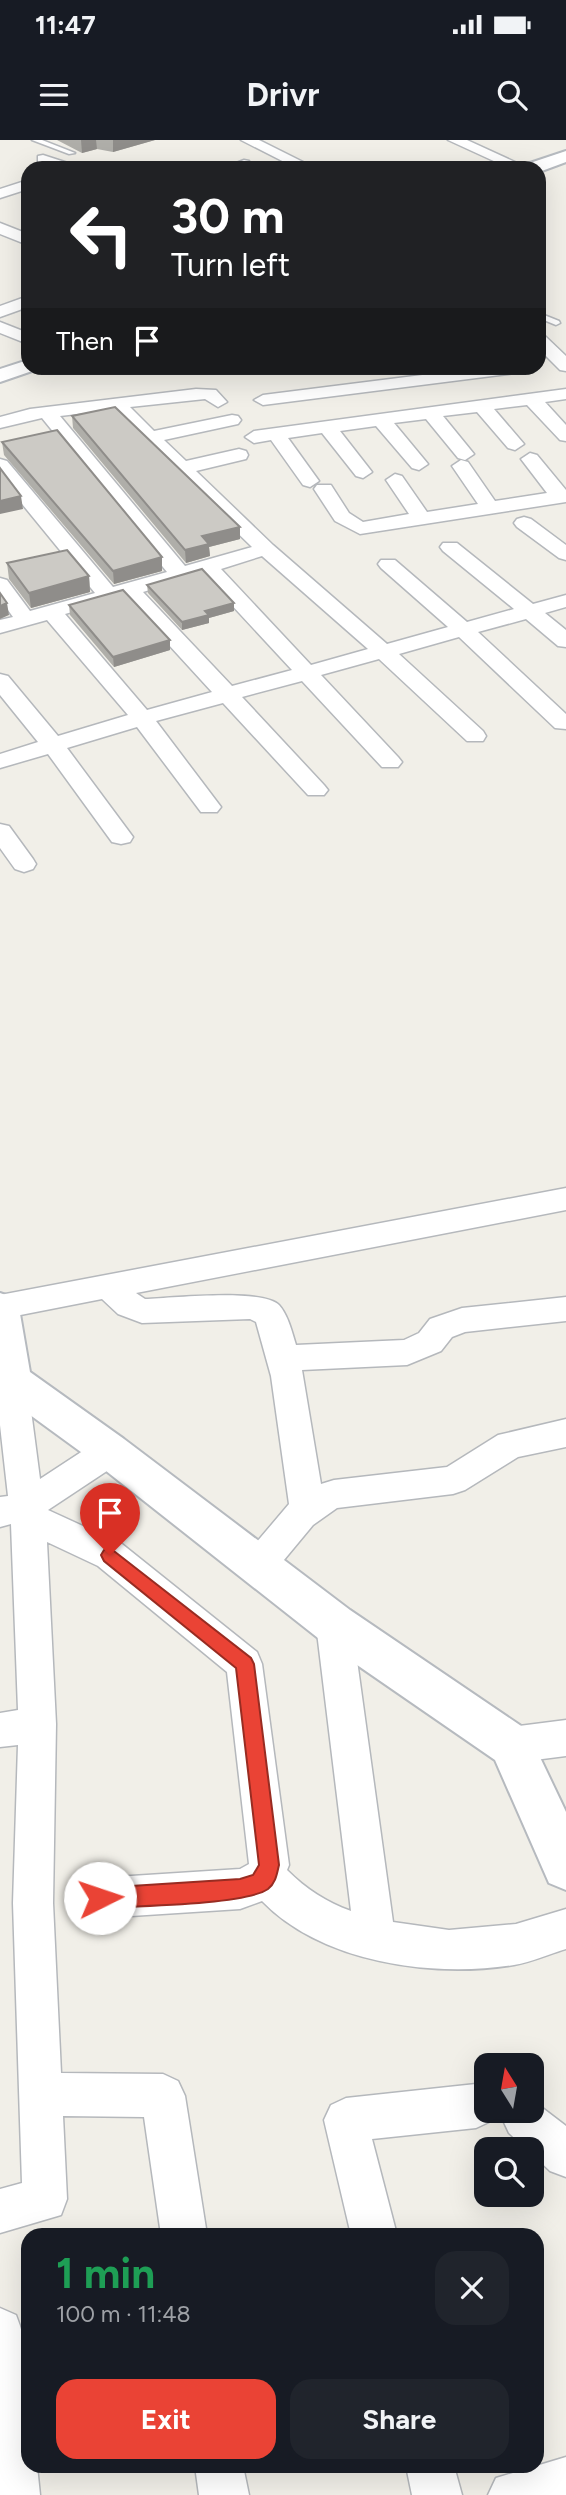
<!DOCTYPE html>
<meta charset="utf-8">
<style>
:root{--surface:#171b24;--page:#20242c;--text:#f1f3f6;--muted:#9ea1a6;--accent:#ea4335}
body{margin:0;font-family:Figtree,sans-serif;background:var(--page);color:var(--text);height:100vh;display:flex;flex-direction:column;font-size:26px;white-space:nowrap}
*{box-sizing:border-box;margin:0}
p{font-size:23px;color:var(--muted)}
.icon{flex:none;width:38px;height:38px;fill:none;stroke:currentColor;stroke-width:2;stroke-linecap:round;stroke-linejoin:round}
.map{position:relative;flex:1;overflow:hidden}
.details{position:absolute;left:21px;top:2088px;width:523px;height:245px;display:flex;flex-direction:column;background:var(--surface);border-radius:21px;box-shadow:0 7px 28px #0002}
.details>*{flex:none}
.guide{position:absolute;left:21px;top:21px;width:525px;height:214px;border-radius:21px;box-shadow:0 7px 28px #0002;background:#202124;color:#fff;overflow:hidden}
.needle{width:46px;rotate:349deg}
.fabs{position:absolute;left:474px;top:1913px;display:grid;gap:14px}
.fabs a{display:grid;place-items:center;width:70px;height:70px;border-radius:14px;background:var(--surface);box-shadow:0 7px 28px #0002;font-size:35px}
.pin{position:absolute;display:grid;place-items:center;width:60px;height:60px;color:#fff;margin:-72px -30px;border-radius:50% 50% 50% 0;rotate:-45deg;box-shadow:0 0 7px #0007}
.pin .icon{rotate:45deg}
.me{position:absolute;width:77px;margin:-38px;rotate:86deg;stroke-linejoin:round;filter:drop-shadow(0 0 5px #0008)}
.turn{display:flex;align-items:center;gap:24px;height:147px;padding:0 35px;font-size:32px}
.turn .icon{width:91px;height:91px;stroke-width:2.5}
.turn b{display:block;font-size:49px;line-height:60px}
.then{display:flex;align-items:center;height:66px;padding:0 35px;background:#0003;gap:14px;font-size:26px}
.round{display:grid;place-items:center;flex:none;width:74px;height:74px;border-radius:21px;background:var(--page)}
.headline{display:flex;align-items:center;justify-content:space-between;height:119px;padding:0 35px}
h1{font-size:42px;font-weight:700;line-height:52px;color:#1e9e55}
.primary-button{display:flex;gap:14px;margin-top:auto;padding:14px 35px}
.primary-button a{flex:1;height:80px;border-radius:21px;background:var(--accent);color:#fff;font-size:28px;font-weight:700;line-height:80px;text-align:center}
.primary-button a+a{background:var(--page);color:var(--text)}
.status{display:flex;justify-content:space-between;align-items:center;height:49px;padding:0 35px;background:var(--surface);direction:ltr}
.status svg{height:19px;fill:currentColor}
header{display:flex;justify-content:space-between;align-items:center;height:91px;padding:0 35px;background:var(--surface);font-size:32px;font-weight:700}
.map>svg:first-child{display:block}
</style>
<div class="status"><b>11:47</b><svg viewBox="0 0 49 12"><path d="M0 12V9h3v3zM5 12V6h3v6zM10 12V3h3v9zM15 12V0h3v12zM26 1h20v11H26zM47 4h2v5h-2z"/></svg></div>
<header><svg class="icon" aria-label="menu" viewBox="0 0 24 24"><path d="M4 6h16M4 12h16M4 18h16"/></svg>Drivr<svg class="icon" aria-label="search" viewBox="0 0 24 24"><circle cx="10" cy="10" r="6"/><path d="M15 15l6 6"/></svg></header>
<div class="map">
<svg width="566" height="2355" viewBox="0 0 566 2355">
<rect width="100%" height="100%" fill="#f1efe8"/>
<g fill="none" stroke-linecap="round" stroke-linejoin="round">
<g stroke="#b5b8bc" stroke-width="3">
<path id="lane" d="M32,0H42L75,13L69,14Z
M539,173L559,181L560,183L556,185L539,178Z"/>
</g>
<g stroke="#b5b8bc" stroke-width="3">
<path id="street" d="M241,0H259L315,28H296Z
M448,0H467L528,28H509Z
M43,15L74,25L76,28H55L38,22V16Z
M244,20L249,21V27L224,28Z
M28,40V49L0,58V49Z
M0,83L28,94V105L0,94Z
M28,156V167L0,177V166Z
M0,182L28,193V204L0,193Z
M539,195L545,196L566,216V231L560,230L539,209Z
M478,228H524L515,233L263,265L254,260L263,255Z
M196,249L216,250L227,262L218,267L205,259L130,267L154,291L232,275L238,276L241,280L238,284L164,300L186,321L239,309L246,311L248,315L246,319L196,331L273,405L387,504L448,487L381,428L378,424L381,420H395L467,482L514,469L443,411L440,407L443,403H457L533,464L566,455V467L545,473L566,490V507L558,506L526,479L478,492L566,574V589L555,588L459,497L399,514L483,591L486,596L483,601H467L379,519L321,535L398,617L402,622L398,627H382L302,541L242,557L324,645L328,650L324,655H308L223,563L156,581L221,667L217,672H201L137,587L67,608L133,697L130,702L121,704L112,702L48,614L0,628V614L38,602L0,555V534L8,536L58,596L128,575L47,480L0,493V480L13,477L0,459V438L7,440L30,471L95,453L0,337V319L7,321L113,447L167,432L42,278L0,288V277L30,269ZM111,270L252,407L185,426L60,276ZM262,416L368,509L311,525L221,429ZM203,434L292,530L232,546L143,452ZM125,457L212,552L147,570L65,474Z
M566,249V259L545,262L566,285V301L560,300L527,265L494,269L524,304L515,310L508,308L477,272L443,276L474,314L465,320L458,318L426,279L394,283L428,324L419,330L412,328L376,286L340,291L372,332L363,338L356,336L322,293L288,298L319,341L310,347L303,345L271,300L254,303L245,297L254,291Z
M530,313L537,315L566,350V362L360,394L335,381L314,349L317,345H331L349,373L363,382L409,374L386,340L395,334L402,336L427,372L478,364L452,326L461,320L468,322L495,361L547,353L521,319Z
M524,377L531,379L566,405V420L559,418L517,387L514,383L517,379Z
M0,684L9,686L33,719L36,724L33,729L24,732L15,729L0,708Z
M566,1048V1070L136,1153L145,1159C171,1158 263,1148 279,1165C288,1175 292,1192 296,1205L404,1200L419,1193L430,1179L462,1168L566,1157V1181L465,1192L452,1197L441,1211L407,1225L302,1230L321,1344L334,1340L447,1327L498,1295L566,1279V1307L518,1317L465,1350L453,1354L337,1368L313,1385L269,1438L257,1442L245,1438L239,1427L245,1416L289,1364L271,1236L256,1182L250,1179L142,1183L118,1174L102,1159L0,1179V1155Z
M11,1227L22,1231L27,1240L40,1339L98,1301L110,1297L122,1301L127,1311L122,1321L48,1370L122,1404L257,1512L262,1524L289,1725L287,1730C306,1749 326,1762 351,1771L316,1484L321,1473L334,1468L347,1473L352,1484L393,1782L449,1790L516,1784L566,1769V1809C549,1814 532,1822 514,1825C433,1838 322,1823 262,1761L240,1769L100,1778L86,1772L80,1758L86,1744L100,1738L240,1729L249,1724L227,1532L98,1426L47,1402L56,1584L53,1763L61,1933L163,1934L178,1941L185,1956L207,2095H161L144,1977L63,1976L67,2059L61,2075L0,2093V2049L22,2043L13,1763L18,1605L0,1607V1573L18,1570L11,1384L0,1387V1357L8,1356L0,1285V1231Z
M566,1580V1616L511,1623L498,1618L492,1605L498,1592L511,1587Z
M476,1944L486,1949V1970H496L491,1981L476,1988L372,1999L397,2095H351L324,1980L331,1965L346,1958Z
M532,1960L566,1986V2037L550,2031L532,2014V2009H526L509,1993L502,1978L505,1970H532Z
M0,2168L16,2175C35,2220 28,2277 28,2326H37L40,2355H0Z
M566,2317V2355H488L496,2338Z
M195,2326H243L249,2355H199Z
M406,2326H454L462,2355H412Z"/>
</g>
<g stroke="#b6babf" stroke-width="4">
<path id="secondary" d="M566,11V22L539,32V28H524L527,24Z
M28,220V228H38L35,230L0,242V229Z
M0,1153L14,1158L19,1168L30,1232L124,1299L350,1470L527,1590L566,1672V1750L549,1743L495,1620L318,1498L96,1323L0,1253Z"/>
</g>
<use href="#lane" fill="#fff" fill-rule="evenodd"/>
<use href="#street" fill="#fff" fill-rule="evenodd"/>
<use href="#secondary" fill="#fff" fill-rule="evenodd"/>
</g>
<path fill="#afaea9" d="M57,0H155L113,12L97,9L82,13Z
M72,276L240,387V399L209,407L210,416L186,423L73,288Z
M2,302L162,431L114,444L4,315Z
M7,423L89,436L90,452L31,468L9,439Z
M147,445L234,471L209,478V483L182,490L148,453Z
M69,465L170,500V510L114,527L70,475Z"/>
<path fill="#8f8d8a" d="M81,0H96L97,9L82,13Z
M113,0H155L113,12Z
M21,356L23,369L0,374V361Z
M240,387V399L209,407L210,416L186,423L185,410L202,396Z
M162,417V431L114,444L113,431Z
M89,436L90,452L31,468L29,453Z
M7,463L9,475L0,479V466Z
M234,463V471L209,478V483L182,490V482L205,471Z
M170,500V510L114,527L113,517Z"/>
<path fill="#cccac5" stroke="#8f8d8a" stroke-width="2" d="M115,267L240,387L202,396L209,404L185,410L72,276Z
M57,290L162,417L113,431L2,302Z
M0,328L21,356L0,361Z
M67,410L89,436L29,453L7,423Z
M202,429L234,463L205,471L209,475L182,482L147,445Z
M123,450L170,500L113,517L69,465Z
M0,453L7,463L0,466Z"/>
<path fill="#ea4335" stroke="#982c22" stroke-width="2" d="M110,1408L251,1518L254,1524L279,1725C277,1733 276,1743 268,1749C245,1765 134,1766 100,1768L93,1765L90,1758L93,1751L100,1748L240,1739L253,1735L259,1725L236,1528L104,1421L101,1415L104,1410Z"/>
</svg>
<div class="fabs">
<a><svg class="needle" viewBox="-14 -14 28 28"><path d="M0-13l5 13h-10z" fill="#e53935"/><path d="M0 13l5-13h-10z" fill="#9ea1a6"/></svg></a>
<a><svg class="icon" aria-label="search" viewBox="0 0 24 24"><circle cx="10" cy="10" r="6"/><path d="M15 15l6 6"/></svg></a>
</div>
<div class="pin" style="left:110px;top:1415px;background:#d93025"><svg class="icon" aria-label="arrive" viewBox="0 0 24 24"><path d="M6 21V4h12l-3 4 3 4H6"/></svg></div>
<svg class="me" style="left:100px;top:1758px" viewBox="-20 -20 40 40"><circle r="19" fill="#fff"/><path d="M0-13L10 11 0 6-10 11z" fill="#ea4335"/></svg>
<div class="guide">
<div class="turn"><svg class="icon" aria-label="left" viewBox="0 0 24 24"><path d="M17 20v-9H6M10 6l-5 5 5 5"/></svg><div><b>30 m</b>Turn left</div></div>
<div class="then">Then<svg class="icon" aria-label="arrive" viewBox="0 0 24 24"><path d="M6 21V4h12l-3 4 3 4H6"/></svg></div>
</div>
<section class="details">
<div class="headline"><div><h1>1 min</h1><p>100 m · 11:48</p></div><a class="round"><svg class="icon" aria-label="close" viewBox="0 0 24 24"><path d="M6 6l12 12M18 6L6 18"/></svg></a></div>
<div class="primary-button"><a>Exit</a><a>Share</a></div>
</section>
</div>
